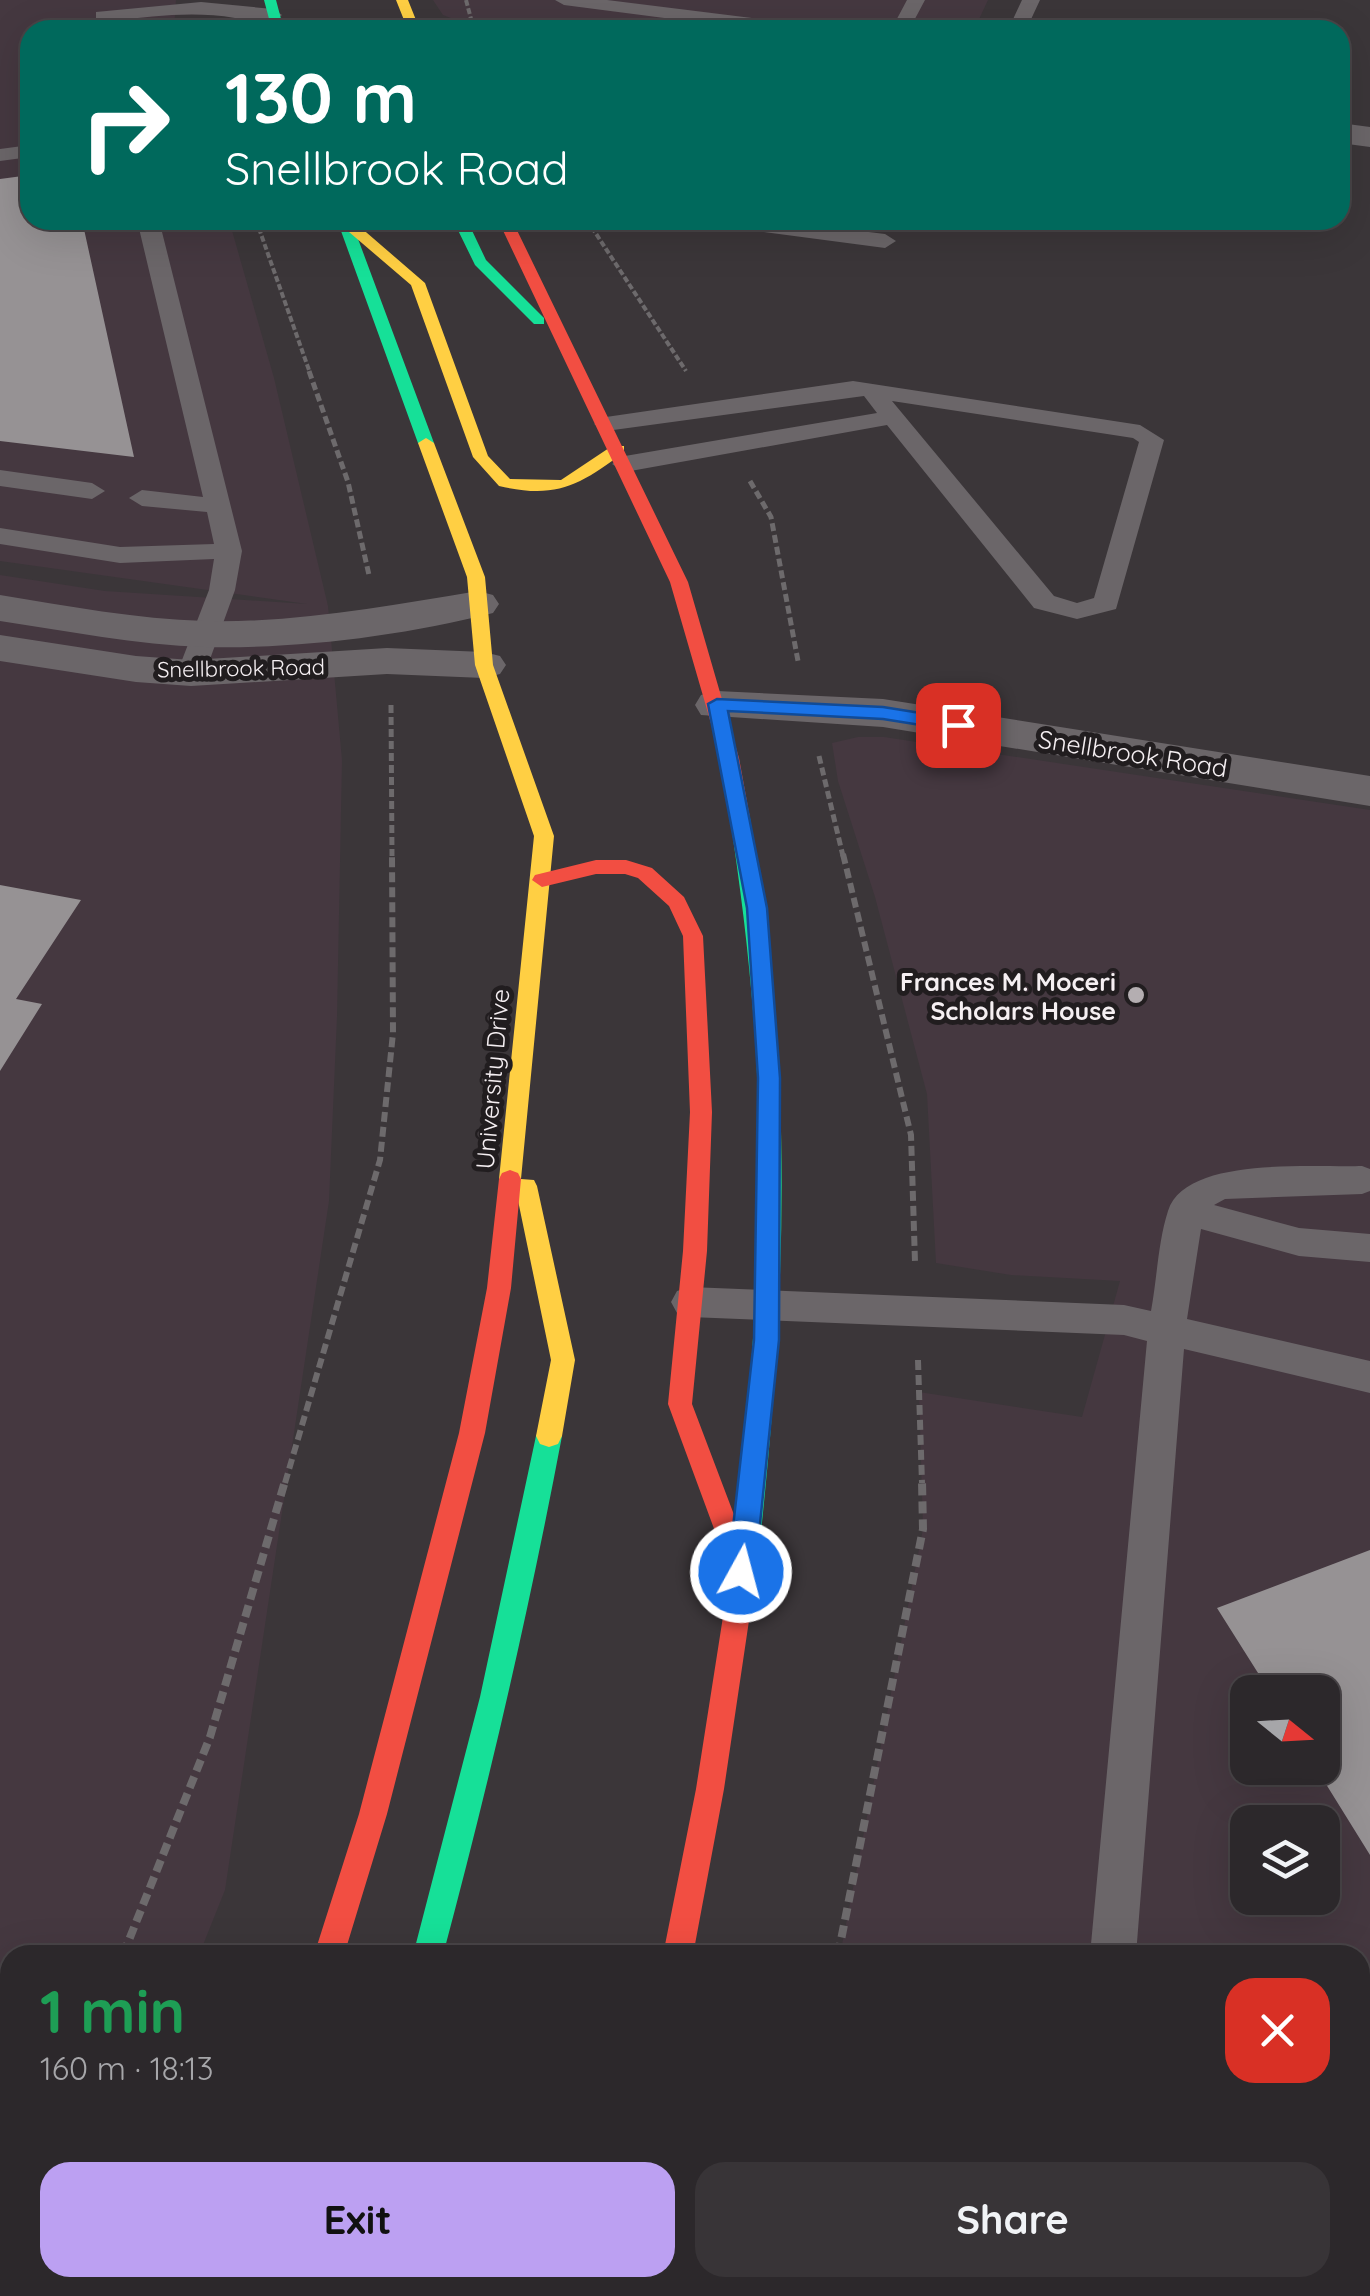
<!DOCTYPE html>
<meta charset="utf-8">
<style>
:root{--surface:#2c282b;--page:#383437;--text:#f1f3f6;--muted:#a6a6a9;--line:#484447;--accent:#bca0f2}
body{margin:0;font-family:Quicksand,sans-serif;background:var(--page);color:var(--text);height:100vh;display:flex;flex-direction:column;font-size:38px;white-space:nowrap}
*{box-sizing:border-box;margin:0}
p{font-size:32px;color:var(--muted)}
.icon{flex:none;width:55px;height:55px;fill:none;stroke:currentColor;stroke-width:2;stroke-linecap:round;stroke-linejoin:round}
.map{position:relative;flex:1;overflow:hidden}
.sheet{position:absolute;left:0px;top:1945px;width:1370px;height:352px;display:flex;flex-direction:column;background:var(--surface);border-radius:30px 30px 0 0;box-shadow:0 10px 40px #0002,0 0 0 2px var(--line)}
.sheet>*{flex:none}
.banner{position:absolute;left:20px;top:20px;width:1330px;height:210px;border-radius:30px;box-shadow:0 10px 40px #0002,0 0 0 2px var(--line);background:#00695c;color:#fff;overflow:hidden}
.needle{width:65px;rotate:108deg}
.tools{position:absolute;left:1230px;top:1675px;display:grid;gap:20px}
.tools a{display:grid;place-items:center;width:110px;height:110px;border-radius:20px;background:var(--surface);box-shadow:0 10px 40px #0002,0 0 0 2px var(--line);font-size:50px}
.pin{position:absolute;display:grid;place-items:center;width:85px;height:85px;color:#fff;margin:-42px;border-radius:20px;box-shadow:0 5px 15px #0006}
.me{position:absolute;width:110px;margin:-55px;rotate:7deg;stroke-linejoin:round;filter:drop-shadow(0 0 8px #0008)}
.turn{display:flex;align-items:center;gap:35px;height:210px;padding:0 40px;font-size:45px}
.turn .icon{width:130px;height:130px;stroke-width:2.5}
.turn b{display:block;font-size:70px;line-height:85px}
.round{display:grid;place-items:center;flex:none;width:105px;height:105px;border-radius:30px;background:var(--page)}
.summary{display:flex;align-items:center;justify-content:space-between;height:170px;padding:0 40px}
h1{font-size:60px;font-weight:700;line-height:75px;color:#1e9e55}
.action{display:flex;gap:20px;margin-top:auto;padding:20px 40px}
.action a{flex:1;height:115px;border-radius:30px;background:var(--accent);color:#111;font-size:40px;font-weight:700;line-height:115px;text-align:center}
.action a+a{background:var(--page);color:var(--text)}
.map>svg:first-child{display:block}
</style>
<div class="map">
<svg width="1370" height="2296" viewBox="0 0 1370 2296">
<rect width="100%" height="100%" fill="#3b3639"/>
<path fill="#453840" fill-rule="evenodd" d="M0,0H176L174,30H30V220H229L274,378L328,606L342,760L337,1017L329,1201L225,1890L199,1955H10V2288H65L62,2296H0V575L105,591L307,604L0,561Z
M433,0H988L974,30H518L453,19L443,15Z
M858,737H884L1370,810V2296H775L776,2288H1360V1955H840L923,1529L919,1392L1082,1417L1120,1281L1011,1275L936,1263L927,1094L875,897L838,781L832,743ZM1248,1692H1322V1768H1248ZM1248,1822H1322V1898H1248Z"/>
<path fill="#969294" d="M30,175V220H82L134,457L0,441V179Z
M0,885L81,900L16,999L42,1004L0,1071Z
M1370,1550V1855L1316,1768H1322V1692H1270L1217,1608Z"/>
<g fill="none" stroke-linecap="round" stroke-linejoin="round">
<path stroke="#6d6a6c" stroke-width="4" stroke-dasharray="6 2.5" stroke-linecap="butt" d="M466,0L474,30
M256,220L310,373
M587,220L686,371"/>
<path stroke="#6d6a6c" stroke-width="5" stroke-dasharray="8 4" stroke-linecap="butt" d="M309,371L348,482L369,575
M750,481L771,517L798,661
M391,705L392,856
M819,756L843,856"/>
<path stroke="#6d6a6c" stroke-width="6" stroke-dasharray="10 5" stroke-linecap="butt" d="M843,854L911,1135L915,1262
M918,1360L922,1483
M285,1483L380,1160L393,1033L392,854"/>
<path stroke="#6d6a6c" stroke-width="8" stroke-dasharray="12 6" stroke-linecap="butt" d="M123,1955L210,1737L285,1481
M838,1955L923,1529L922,1481
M0,2264L10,2239
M769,2296L771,2288"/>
<path fill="#6b6669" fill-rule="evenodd" d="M555,0H607L801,24L810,30H757L564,5Z
M907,0H925L909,30H891Z
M1022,0H1040L1026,30H1008Z
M201,2L273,9L282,15C270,25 251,20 235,18C194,11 154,16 113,21L114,30H96V12Z
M30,145V157L0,161V149Z
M137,220H159L242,551L235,590L205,673L201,679H181L177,673L209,590L214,559L120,563L0,544V528L120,547L214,544L207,512L142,506L129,498L142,490L203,497Z
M708,220H770L885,234L896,241L885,248L719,226Z
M853,381L1140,425L1164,440L1116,609L1077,619L1034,608L887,425L625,472L612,464L625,456L877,413L864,396L606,431L594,424L606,417ZM892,401L1133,438L1139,442L1094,598L1077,603L1054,596Z
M0,470L92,483L105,491L92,499L0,486Z
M1362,1166L1370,1169V1191L1362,1194L1225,1199L1214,1205L1299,1228L1370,1234V1262L1299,1256L1201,1229L1187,1319L1370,1361V1393L1184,1349L1136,1955H1090L1147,1341L1124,1335L690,1317L677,1313L671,1302L677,1291L690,1287L1124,1305L1151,1311C1157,1279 1158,1242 1168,1211C1185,1155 1315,1168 1362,1166Z
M1360,2233L1370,2236V2288L1360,2285Z"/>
<path fill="#6b6669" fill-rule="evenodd" d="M1340,123L1370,127V147L1340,143Z
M478,591L493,595L499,604L493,613C401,636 299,649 205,647C136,645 68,631 0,621V595C68,606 136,619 205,621C297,623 388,606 478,591Z
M0,635L136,656L191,660L387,648L484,652L500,656L506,665L500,674L484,678L387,674L191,686L136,682L0,661Z
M717,691L883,699L1370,776V806L883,727L701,715L695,705L701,695Z"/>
<path fill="#16e098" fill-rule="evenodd" d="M264,0H276L284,30H272Z
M337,220H351L434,443L432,446L418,443Z
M453,220H467L486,260L544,318V324H534L475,265Z
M740,812L750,818C764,911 776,1004 780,1097C786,1252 775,1406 758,1560L754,1568L745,1572L736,1568L732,1560C750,1406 763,1252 758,1098C755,1004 744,911 730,818Z
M549,1425L558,1428L562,1436C529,1611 489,1783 443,1955H413L480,1697L536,1436L540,1428Z
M203,2288H237L234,2296H200Z
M588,2288H622L620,2296H586Z"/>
<path fill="#ffcf43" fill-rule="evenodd" d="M396,0H408L420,30H408Z
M342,220H352L425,283L488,456L510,479L561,480L612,446H624V452C579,486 556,499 499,486L473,457L411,285L342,226Z
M426,438L434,443L485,577L493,665L554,836L521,1179L534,1180L537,1186L575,1360L562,1436L558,1444L549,1447L540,1444L536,1436L551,1360L515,1186L502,1185L499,1179L534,836L475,665L467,577L418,443Z"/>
<path fill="#f24e42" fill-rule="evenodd" d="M498,220H512L688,582L739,758L750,818L747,822L740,824L730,818L721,758L670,582Z
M596,860H626L652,868L684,897L703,936L712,1112L707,1251L692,1404L747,1549L754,1552L758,1560L724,1789L693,1955H663L696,1789L730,1572L668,1404L683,1251L690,1112L683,936L669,906L638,878L625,874H596L542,887L532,880L535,875Z
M510,1170L518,1173L521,1179L511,1288L485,1433L387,1814L344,1955H314L359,1814L459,1433L487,1288L499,1179L502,1173Z"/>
</g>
<path fill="#1a73e8" stroke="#114b97" stroke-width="2.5" d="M717,699L883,707L958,719L967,725L958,731L883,719L728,711L767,908L780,1078L779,1340L755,1572L751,1580L741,1584L732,1580L728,1572L754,1340L758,1078L747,908L708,704Z"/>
<circle fill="#b4aeb1" stroke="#211d1f" stroke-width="4" cx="1136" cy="995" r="10"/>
<g text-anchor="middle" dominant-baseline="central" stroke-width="10" stroke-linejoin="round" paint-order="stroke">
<g font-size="22" fill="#f5eff2" stroke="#211d1f">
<text transform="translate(241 668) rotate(-1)">Snellbrook Road</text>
</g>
<g font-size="25" fill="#f5eff2" stroke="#211d1f">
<text transform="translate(1133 753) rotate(9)">Snellbrook Road</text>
<text transform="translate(492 1079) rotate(-85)">University Drive</text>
</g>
<g font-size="25" font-weight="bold" fill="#f5eff2" stroke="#211d1f" text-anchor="end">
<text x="1116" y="981">Frances M. Moceri<tspan x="1116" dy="29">Scholars House</tspan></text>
</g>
</g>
</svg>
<div class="tools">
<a><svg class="needle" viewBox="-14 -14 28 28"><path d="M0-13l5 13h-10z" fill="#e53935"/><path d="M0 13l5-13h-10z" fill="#a6a6a9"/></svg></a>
<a><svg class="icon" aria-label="layers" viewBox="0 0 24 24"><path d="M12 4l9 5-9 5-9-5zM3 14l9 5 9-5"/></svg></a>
</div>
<div class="pin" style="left:958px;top:725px;background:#d93025"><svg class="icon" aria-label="arrive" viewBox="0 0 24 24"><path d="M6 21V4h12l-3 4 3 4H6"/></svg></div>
<svg class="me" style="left:741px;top:1572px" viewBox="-20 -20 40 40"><circle r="17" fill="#1a73e8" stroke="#fff" stroke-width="3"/><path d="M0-11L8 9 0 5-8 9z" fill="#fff"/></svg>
<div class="banner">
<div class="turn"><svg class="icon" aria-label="right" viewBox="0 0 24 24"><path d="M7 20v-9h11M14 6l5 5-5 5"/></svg><div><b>130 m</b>Snellbrook Road</div></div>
</div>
<section class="sheet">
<div class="summary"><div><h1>1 min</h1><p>160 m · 18:13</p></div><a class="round" style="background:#d93025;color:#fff"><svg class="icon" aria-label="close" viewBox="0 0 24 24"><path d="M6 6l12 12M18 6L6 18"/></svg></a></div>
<div class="action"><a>Exit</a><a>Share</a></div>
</section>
</div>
